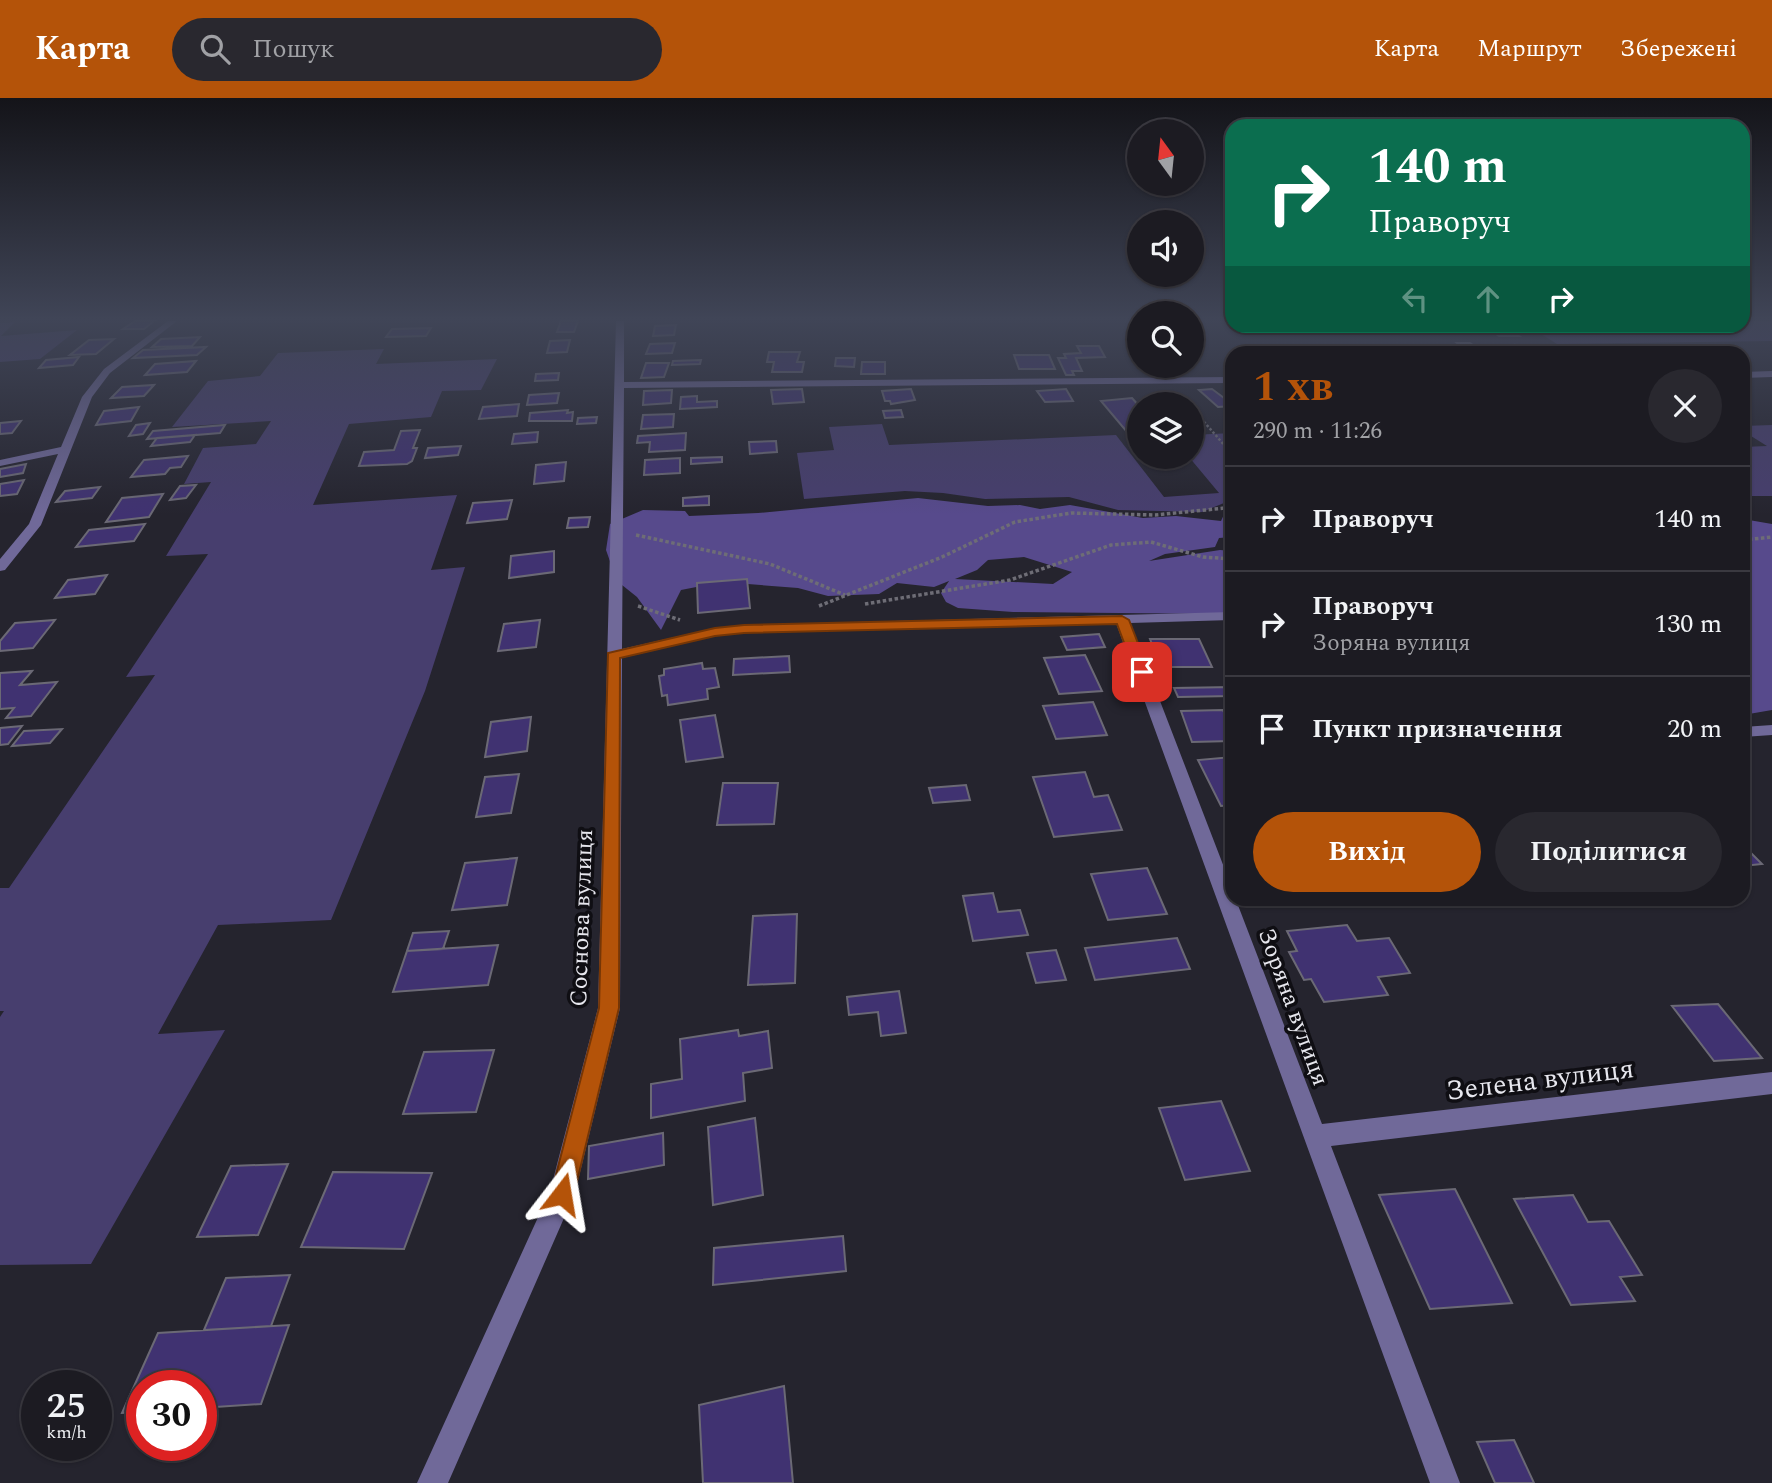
<!DOCTYPE html>
<html lang="uk">
<meta charset="utf-8">
<style>
:root{--surface:#1c1b22;--page:#29282f;--text:#f1f3f6;--muted:#a0a1a5;--line:#3a3940;--accent:#b45309}
body{margin:0;font-family:Spectral,serif;background:var(--page);color:var(--text);height:100vh;display:flex;flex-direction:column;font-size:26px;white-space:nowrap}
*{box-sizing:border-box;margin:0}
p{font-size:23px;color:var(--muted)}
.icon{flex:none;width:38px;height:38px;fill:none;stroke:currentColor;stroke-width:2;stroke-linecap:round;stroke-linejoin:round}
.map{position:relative;flex:1;overflow:hidden}
.side{position:absolute;left:1225px;top:248px;width:525px;height:560px;display:flex;flex-direction:column;background:var(--surface);border-radius:21px;box-shadow:0 2px 5px #0004,0 0 0 2px var(--line)}
.side>*{flex:none}
.hud{position:absolute;left:1225px;top:21px;width:525px;height:214px;border-radius:21px;box-shadow:0 2px 5px #0004,0 0 0 2px var(--line);background:#0b6e4f;color:#fff;overflow:hidden}
.needle{width:46px;rotate:345deg}
.tools{position:absolute;left:1127px;top:21px;display:grid;gap:14px}
.tools a{display:grid;place-items:center;width:77px;height:77px;border-radius:50%;background:var(--surface);box-shadow:0 2px 5px #0004,0 0 0 2px var(--line);font-size:35px}
.speed{position:absolute;left:21px;top:1272px;display:flex;gap:14px;font-size:35px;font-weight:700;text-align:center}
.speed>*{display:grid;place-content:center;width:91px;height:91px;border-radius:50%;background:var(--surface);box-shadow:0 2px 5px #0004,0 0 0 2px var(--line);line-height:1}
.speed small{font-size:18px;font-weight:400}
.speed .limit{border:10px solid #d22;background:#fff;color:#111}
.pin{position:absolute;display:grid;place-items:center;width:60px;height:60px;color:#fff;margin:-30px;border-radius:14px;box-shadow:0 4px 10px #0006}
.me{position:absolute;width:77px;margin:-38px;rotate:14deg;stroke-linejoin:round;filter:drop-shadow(0 0 5px #0008)}
.turn{display:flex;align-items:center;gap:24px;height:147px;padding:0 28px;font-size:32px}
.turn .icon{width:91px;height:91px;stroke-width:2.5}
.turn b{display:block;font-size:49px;line-height:60px}
.lanes{display:flex;align-items:center;height:66px;padding:0 28px;background:#0003;justify-content:center;gap:35px;direction:ltr}
.lanes .off{opacity:.35}
.round{display:grid;place-items:center;flex:none;width:74px;height:74px;border-radius:37px;background:var(--page)}
.overview{display:flex;align-items:center;justify-content:space-between;height:119px;padding:0 28px}
h1{font-size:42px;font-weight:700;line-height:52px;color:var(--accent)}
.action{display:flex;gap:14px;margin-top:auto;padding:14px 28px}
.action a{flex:1;height:80px;border-radius:42px;background:var(--accent);color:#fff;font-size:28px;font-weight:700;line-height:80px;text-align:center}
.action a+a{background:var(--page);color:var(--text)}
ul{padding:0;list-style:none}
li{display:flex;align-items:center;gap:21px;height:105px;padding:0 28px;border-top:2px solid var(--line)}
li div{flex:1}
li b{display:block;font-size:26px}
li em{font-style:normal}
header{display:flex;align-items:center;gap:42px;box-sizing:border-box;height:98px;padding:0 35px;background:var(--accent);color:#fff}
header strong{font-size:33px}
nav{display:flex;gap:38px;margin-inline-start:auto;font-size:24px}
.search{width:490px;height:63px;background:var(--page);display:flex;align-items:center;gap:18px;box-sizing:border-box;padding:0 24px;border-radius:38px;color:var(--muted);font-size:26px}
.map>svg:first-child{display:block}
</style>
<header>
<strong>Карта</strong>
<div class="search"><svg class="icon" aria-label="search" viewBox="0 0 24 24"><circle cx="10" cy="10" r="6"/><path d="M15 15l6 6"/></svg>Пошук</div>
<nav><a>Карта</a><a>Маршрут</a><a>Збережені</a></nav>
</header>
<div class="map">
<svg width="1772" height="1385" viewBox="0 0 1772 1385">
<rect width="100%" height="100%" fill="#25242e"/>
<path fill="#473e6e" d="M1772,223V243L1557,246L1535,232H1571L1565,228H1743V224Z
M15,224L1,238L77,232L40,261L0,264V225Z
M384,251L376,266L497,261L481,292L442,293L431,319L349,326L313,407L457,397L431,472L465,469L425,593L331,822L218,827L158,936L225,932L91,1166L0,1167V919L4,913H0V790H9L155,577L126,579L208,456L166,458L211,384L184,386L203,350L256,346L271,323L172,329L208,283L260,278L278,255Z
M882,326L889,347L1116,337L1164,399L1219,395L1189,359H1192V337L1232,335V406L1224,405L1202,414L1118,412L1069,399L985,401L943,395L905,393L804,401L797,355L834,352L829,329Z
M1772,327V398H1743V349L1767,348L1743,333V328Z"/>
<path fill="#574a8c" fill-rule="evenodd" d="M918,400L988,408L1020,407L1040,411L1070,407L1143,420L1176,418L1221,423L1226,412H1232V439L1219,440L1215,449L1165,456L1149,463L1220,452L1232,453V514L1221,516L1013,514L958,510L946,504L941,495L949,483L934,489L897,485L879,496L828,498L798,490L722,484L681,492L661,532L637,499L617,483L606,452L610,426L643,412L685,413L689,418L758,415ZM1024,459L1072,474L1053,486L955,481L977,472L988,462Z
M1743,421L1772,426V612L1743,617Z"/>
<path fill="#403271" stroke="#6b6975" stroke-width="2" d="M135,223H154L144,231H123Z
M561,223H578L574,234H557Z
M676,227L674,237L653,238L655,228Z
M431,230L426,238L386,239L392,231Z
M1491,232H1510L1519,238H1499Z
M200,239L192,248L152,249L161,241Z
M114,241L96,256L70,257L89,242Z
M570,242L567,254L547,255L550,243Z
M675,245L672,255L646,256L650,246Z
M1457,245H1470L1484,255L1502,256H1471Z
M1517,247L1556,251L1563,256H1528Z
M1077,248H1099L1105,259L1076,260L1082,273H1072L1074,277H1066L1058,260H1066L1064,256L1081,255Z
M1666,248L1701,251L1710,256H1679Z
M206,249L197,257L133,260L143,252Z
M1405,249L1412,256H1384L1378,250Z
M769,254H800L797,264H804L802,274H772L774,264H767Z
M1014,257H1049L1055,271H1019Z
M79,259L73,267L39,270L46,262Z
M836,260H855L854,269L835,268Z
M701,262L700,266L672,267L673,263Z
M196,263L187,274L145,277L155,266Z
M862,264H885V276H861Z
M646,265H669L664,279L641,280Z
M559,275L558,282L535,283L536,276Z
M154,287L144,298L111,300L122,289Z
M802,291L804,304L773,306L771,292Z
M911,291L915,302L891,306L890,303H885L882,293Z
M1066,291L1073,303L1045,304L1037,293Z
M1212,291L1232,306V308L1218,309L1199,292Z
M672,292L671,305L643,307L644,293Z
M559,295L557,305L527,307L529,297Z
M697,298V304L717,303V309L680,311L681,299Z
M1132,300L1139,308V333L1127,334L1101,303Z
M519,306L517,318L479,321L483,309Z
M139,309L131,323L96,327L104,313Z
M568,312L567,315L573,314L572,323H529L530,315Z
M901,312L903,319L885,320L883,313Z
M674,316L673,329L641,331L643,317Z
M597,319L596,325L577,326L578,320Z
M21,323L12,335L0,336V325Z
M150,325L143,336L129,338L136,327Z
M225,327L220,335L147,341L153,333Z
M420,332L413,350H417L412,363L407,366L359,368L364,354L394,352L401,333Z
M538,334L537,344L512,346L514,336Z
M686,335L685,352L649,354L650,344L637,345L638,338Z
M195,337L190,344L151,348L157,340Z
M776,343L777,354L750,356L749,344Z
M461,348L458,357L425,360L428,350Z
M188,358L181,369L170,370L165,376L131,379L144,362Z
M722,359V364L691,366V360Z
M680,360V375L644,377L645,362Z
M566,364L564,383L534,386L536,367Z
M26,366L23,375L0,379V371Z
M24,382L17,396L0,398V386Z
M196,387L186,400L170,402L180,388Z
M100,389L92,400L56,404L65,393Z
M163,396L149,419L106,424L122,400Z
M709,398V407L683,408V400Z
M512,402L507,421L467,425L473,405Z
M590,419L588,429L567,430L569,420Z
M145,426L134,443L76,449L89,432Z
M554,453V474L509,480L511,458Z
M107,477L95,496L55,500L68,482Z
M747,481L750,510L698,515L697,485Z
M55,522L33,550L0,553V543L15,525Z
M540,522L536,549L498,553L504,526Z
M1099,536L1105,549L1067,552L1061,539Z
M1150,541H1199L1212,569H1161Z
M1085,557L1102,593L1059,596L1044,560Z
M789,558L790,574L733,577L734,561Z
M702,565L703,571L715,570L719,589L707,591L708,601L668,607L667,597L662,598L659,578L664,577V571Z
M32,573L20,587L57,584L31,618L6,620L14,610L0,611V575Z
M1232,589V598L1178,599L1174,590Z
M1093,604L1107,637L1056,641L1043,608Z
M1223,612L1232,633V643L1192,644L1181,613Z
M715,617L723,659L686,664L680,622Z
M531,619L527,653L485,659L491,624Z
M22,628L8,646L0,647V630Z
M62,631L50,645L12,648L24,633Z
M1232,659V707L1221,708L1198,662Z
M1085,674L1094,699L1108,697L1122,732L1054,739L1033,679Z
M519,676L511,715L476,719L485,679Z
M723,685H778L774,726L717,727Z
M966,687L970,702L933,705L929,690Z
M1745,749L1762,766L1743,768V750Z
M517,760L507,807L452,812L465,765Z
M1147,770L1167,816L1108,822L1091,776Z
M993,795L998,814L1020,812L1028,837L973,843L963,798Z
M797,816L795,885L748,887L753,818Z
M1347,827L1357,843L1389,840L1410,875L1378,879L1388,897L1324,904L1311,881L1304,882L1289,854L1297,853L1287,833Z
M449,833L443,851L407,853L413,835Z
M1177,840L1190,871L1095,882L1085,850Z
M498,847L488,887L393,894L407,853Z
M1056,852L1066,882L1036,885L1027,855Z
M899,893L906,935L881,938L878,914L849,917L847,899Z
M1718,906L1762,960L1714,963L1672,908Z
M738,932L739,938L768,933L772,970L743,975L745,1003L651,1020V986L682,981L680,941Z
M494,952L476,1014L403,1016L424,954Z
M1221,1003L1250,1073L1185,1082L1159,1010Z
M755,1020L763,1097L713,1107L708,1029Z
M663,1035L664,1067L588,1081L589,1048Z
M288,1066L258,1137L197,1139L231,1068Z
M333,1074L432,1075L404,1151L301,1149Z
M1455,1091L1512,1205L1430,1211L1379,1097Z
M1573,1097L1588,1124L1609,1123L1642,1177L1620,1179L1635,1203L1571,1207L1514,1101Z
M843,1138L846,1173L713,1187L714,1150Z
M290,1177L271,1228L204,1232L226,1180Z
M289,1227L261,1306L201,1310V1288H142V1314L122,1315L158,1235Z
M784,1288L793,1385H703L699,1307Z
M1514,1342L1534,1385H1495L1477,1344Z"/>
<g fill="none" stroke-linecap="round" stroke-linejoin="round">
<path stroke="#6e6d76" stroke-width="2.5" stroke-dasharray="2.5 2" stroke-linecap="butt" d="M1192,310L1232,356"/>
<path stroke="#6e6d76" stroke-width="3.5" stroke-dasharray="3.5 2.5" stroke-linecap="butt" d="M1230,354L1232,356
M636,437L770,466L845,497
M1743,442L1772,439
M865,506L1010,482L1111,447L1151,444L1203,459L1232,461
M638,508L680,522
M819,508L942,459L1015,424L1071,415L1155,417L1225,410L1232,405"/>
<path fill="#706999" fill-rule="evenodd" d="M168,223H177L110,275L92,299L41,427L5,472L0,473V461L29,426L58,356L0,368V362L61,349L82,299L104,271Z
M616,223H624V284L1232,279V285L624,290L622,551L715,530L744,527L1232,514V522L1130,525L1232,790V802H1236L1322,1026L1772,974V996L1331,1048L1460,1385H1430L1116,525L744,535L715,538L622,560L620,910L575,1095L448,1385H417L550,1093L598,910Z
M1772,273V279L1743,280V274Z
M1772,627V637L1743,639V629Z"/>
</g>
<linearGradient id="sky" x2="0" y2="1"><stop stop-color="#141419"/><stop offset="0.53" stop-color="#404557"/><stop offset="1" stop-color="#404557" stop-opacity="0"/></linearGradient>
<rect width="1772" height="417" fill="url(#sky)"/>
<path fill="#b45309" stroke="#753606" stroke-width="2" d="M1122,518L1129,522L1149,574L1147,577L1142,578L1135,574L1117,526L744,535L715,538L620,560L619,910L574,1096L571,1104L562,1107L554,1104L551,1096L599,910L608,555L715,530L744,527Z"/>
<g text-anchor="middle" dominant-baseline="central" stroke-width="7" stroke-linejoin="round" paint-order="stroke">
<g font-size="24" fill="#e7e7ee" stroke="#0f0e13">
<text transform="translate(582 820) rotate(-88)">Соснова вулиця</text>
<text transform="translate(1293 909) rotate(70)">Зоряна вулиця</text>
</g>
<g font-size="28" fill="#e7e7ee" stroke="#0f0e13">
<text transform="translate(1540 982) rotate(-7)">Зелена вулиця</text>
</g>
</g>
</svg>
<div class="tools">
<a><svg class="needle" viewBox="-14 -14 28 28"><path d="M0-13l5 13h-10z" fill="#e53935"/><path d="M0 13l5-13h-10z" fill="#a0a1a5"/></svg></a>
<a><svg class="icon" aria-label="sound" viewBox="0 0 24 24"><path d="M4 9h4l5-4v14l-5-4H4zM17 9q2 3 0 6"/></svg></a>
<a><svg class="icon" aria-label="search" viewBox="0 0 24 24"><circle cx="10" cy="10" r="6"/><path d="M15 15l6 6"/></svg></a>
<a><svg class="icon" aria-label="layers" viewBox="0 0 24 24"><path d="M12 4l9 5-9 5-9-5zM3 14l9 5 9-5"/></svg></a>
</div>
<div class="speed"><div>25<small>km/h</small></div><div class="limit">30</div></div>
<div class="pin" style="left:1142px;top:574px;background:#d93025"><svg class="icon" aria-label="arrive" viewBox="0 0 24 24"><path d="M6 21V4h12l-3 4 3 4H6"/></svg></div>
<svg class="me" style="left:562px;top:1096px" viewBox="-20 -20 40 40"><path d="M0-17L14 15 0 8-14 15z" fill="#b45309" stroke="#fff" stroke-width="4"/></svg>
<div class="hud">
<div class="turn"><svg class="icon" aria-label="right" viewBox="0 0 24 24"><path d="M7 20v-9h11M14 6l5 5-5 5"/></svg><div><b>140 m</b>Праворуч</div></div>
<div class="lanes"><svg class="icon off" aria-label="left" viewBox="0 0 24 24"><path d="M17 20v-9H6M10 6l-5 5 5 5"/></svg><svg class="icon off" aria-label="ahead" viewBox="0 0 24 24"><path d="M12 20V5M6 11l6-6 6 6"/></svg><svg class="icon" aria-label="right" viewBox="0 0 24 24"><path d="M7 20v-9h11M14 6l5 5-5 5"/></svg></div>
</div>
<section class="side">
<div class="overview"><div><h1>1 хв</h1><p>290 m · 11:26</p></div><a class="round"><svg class="icon" aria-label="close" viewBox="0 0 24 24"><path d="M6 6l12 12M18 6L6 18"/></svg></a></div>
<ul>
<li><svg class="icon" aria-label="right" viewBox="0 0 24 24"><path d="M7 20v-9h11M14 6l5 5-5 5"/></svg><div><b>Праворуч</b></div><em>140 m</em></li>
<li><svg class="icon" aria-label="right" viewBox="0 0 24 24"><path d="M7 20v-9h11M14 6l5 5-5 5"/></svg><div><b>Праворуч</b><p>Зоряна вулиця</p></div><em>130 m</em></li>
<li><svg class="icon" aria-label="arrive" viewBox="0 0 24 24"><path d="M6 21V4h12l-3 4 3 4H6"/></svg><div><b>Пункт призначення</b></div><em>20 m</em></li>
</ul>
<div class="action"><a>Вихід</a><a>Поділитися</a></div>
</section>
</div>
